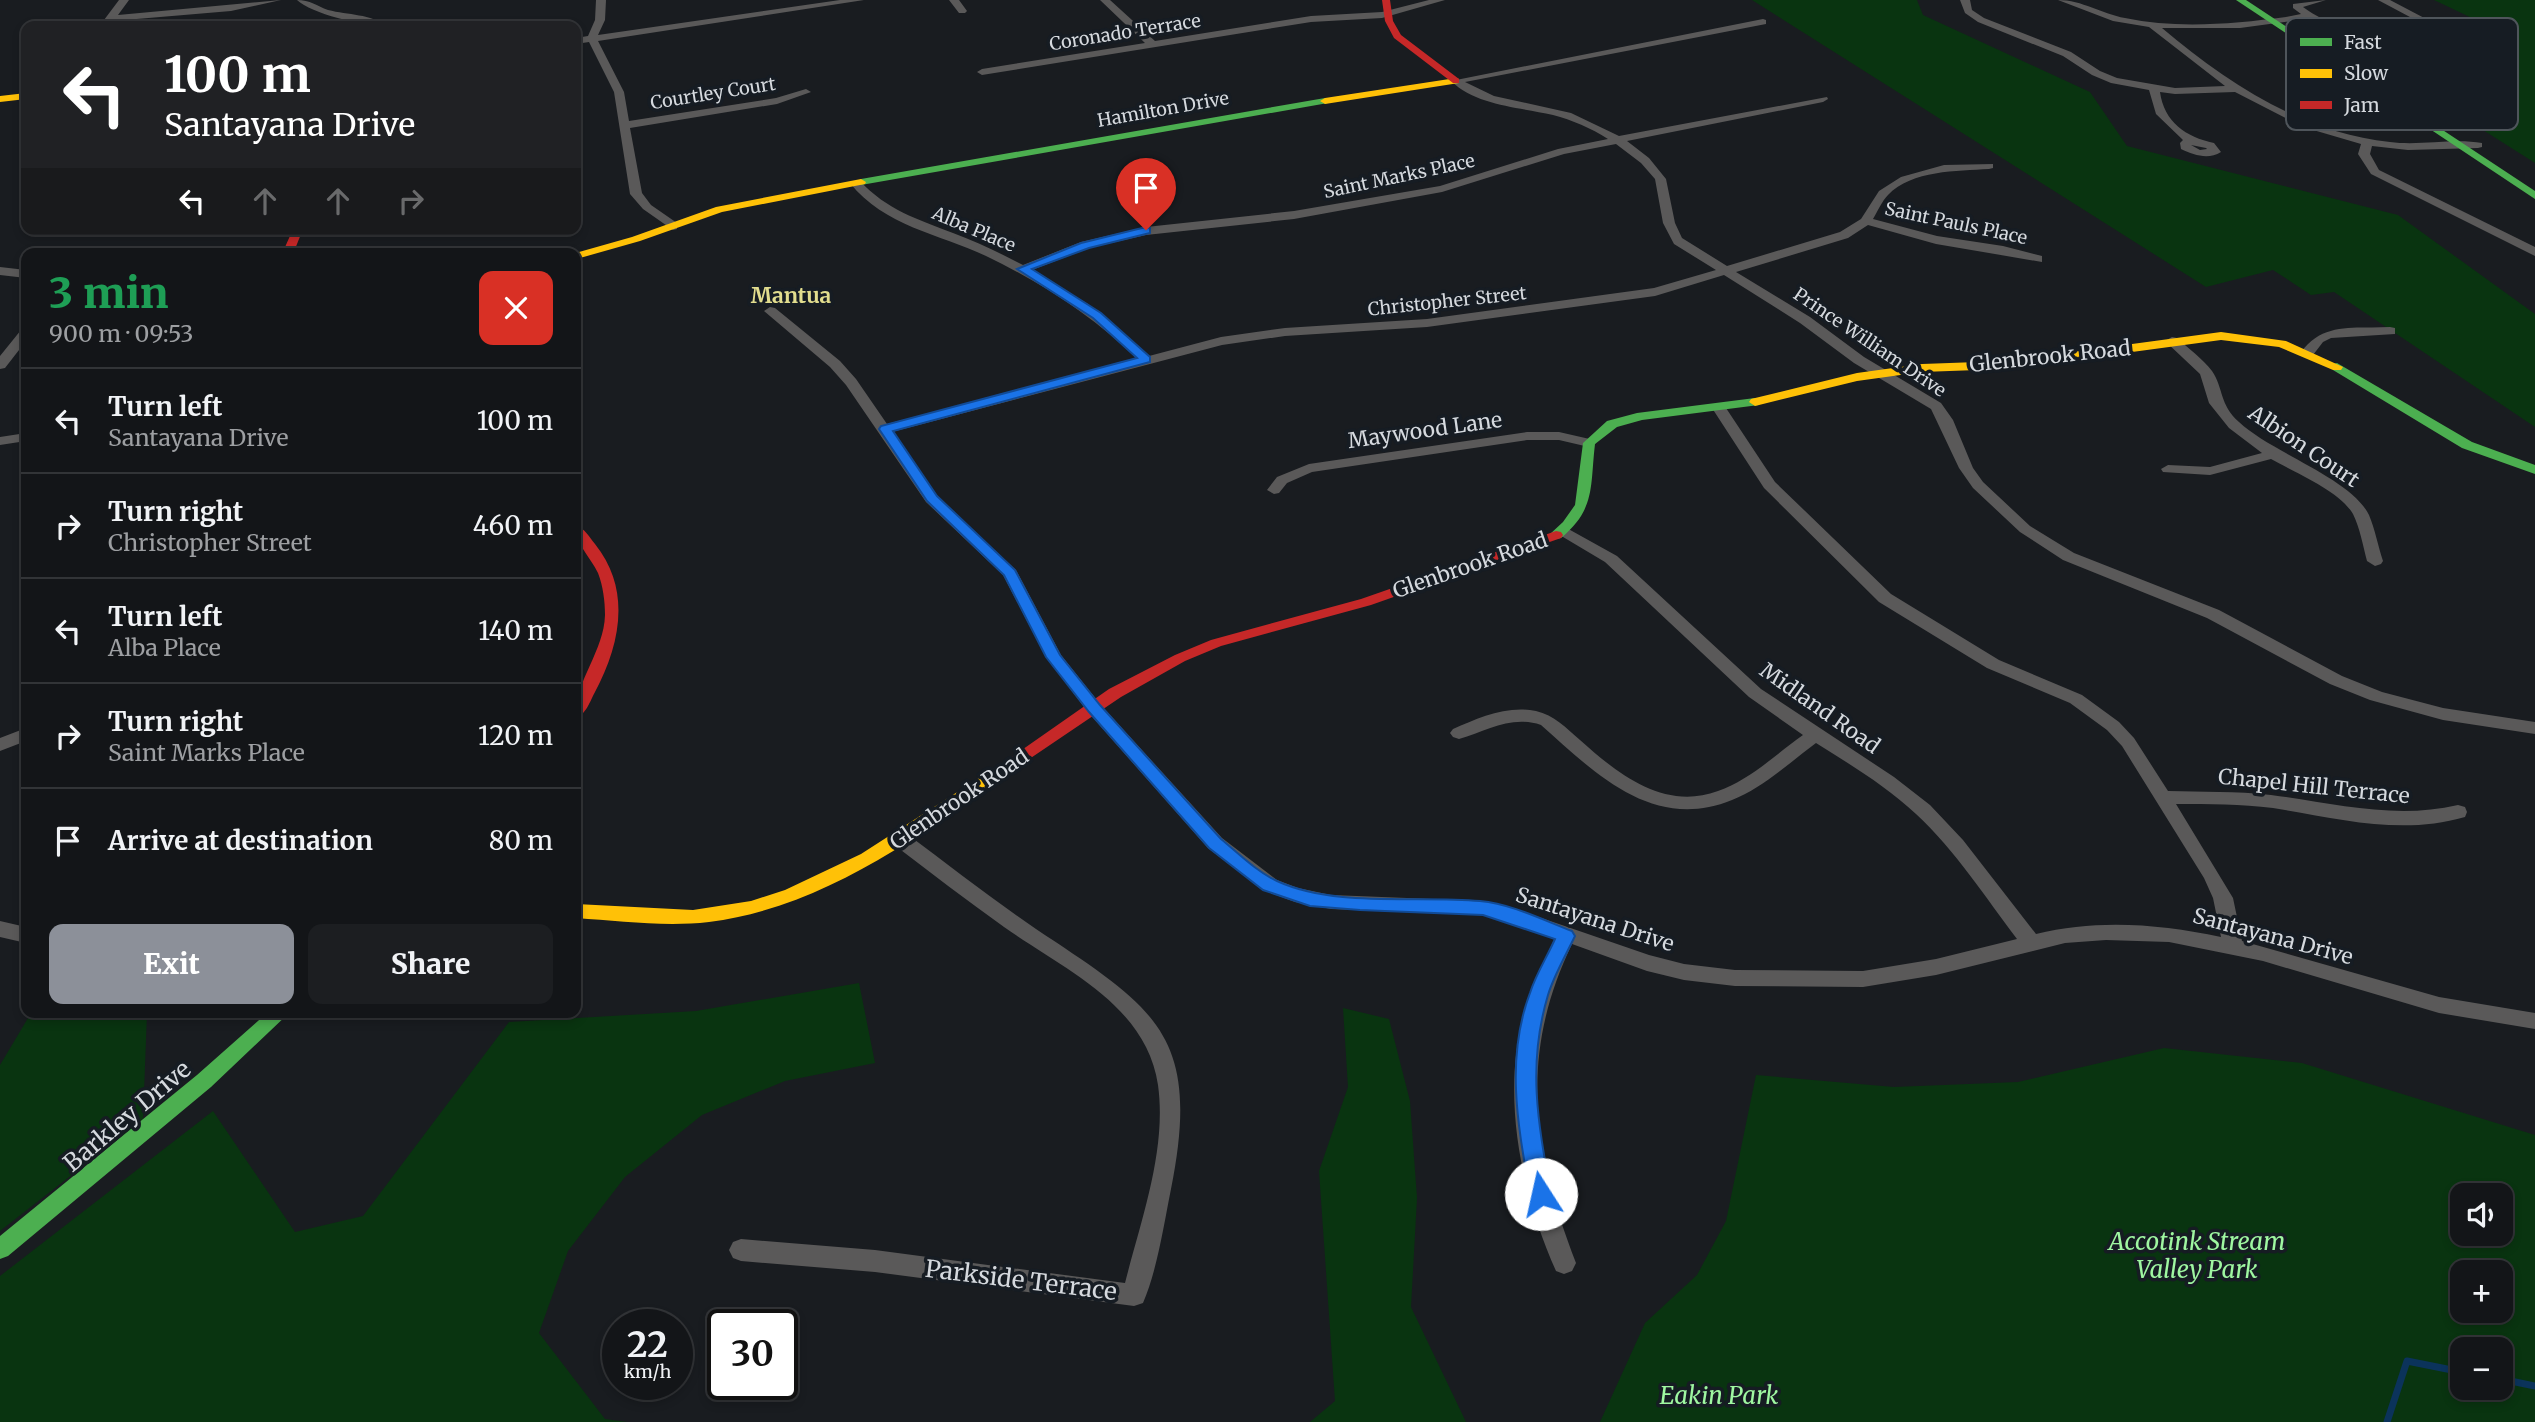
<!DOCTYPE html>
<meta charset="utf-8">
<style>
:root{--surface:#131518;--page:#1c1e21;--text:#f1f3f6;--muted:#9d9fa2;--line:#323437;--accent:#8c9099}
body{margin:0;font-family:Merriweather,serif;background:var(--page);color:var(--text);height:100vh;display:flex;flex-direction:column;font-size:26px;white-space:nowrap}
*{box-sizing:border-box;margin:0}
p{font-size:23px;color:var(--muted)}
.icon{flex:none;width:38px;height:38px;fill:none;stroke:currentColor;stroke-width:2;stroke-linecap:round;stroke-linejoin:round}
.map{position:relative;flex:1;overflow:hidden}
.panel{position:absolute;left:21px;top:248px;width:560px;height:770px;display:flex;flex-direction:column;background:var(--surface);border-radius:14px;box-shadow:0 4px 10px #0003,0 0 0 2px var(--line)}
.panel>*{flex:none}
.top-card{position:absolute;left:21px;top:21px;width:560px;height:214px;border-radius:14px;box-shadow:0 4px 10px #0003,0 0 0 2px var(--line);background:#202124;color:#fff;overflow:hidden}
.buttons{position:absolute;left:2450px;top:1183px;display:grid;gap:14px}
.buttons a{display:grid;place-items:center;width:63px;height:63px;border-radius:14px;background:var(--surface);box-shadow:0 4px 10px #0003,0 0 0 2px var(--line);font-size:35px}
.speed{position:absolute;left:602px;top:1309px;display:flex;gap:14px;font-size:35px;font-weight:700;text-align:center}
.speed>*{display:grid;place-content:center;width:91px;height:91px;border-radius:50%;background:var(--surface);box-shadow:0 4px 10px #0003,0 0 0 2px var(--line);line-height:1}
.speed small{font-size:18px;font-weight:400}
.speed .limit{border:4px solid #111;border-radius:10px;background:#fff;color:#111}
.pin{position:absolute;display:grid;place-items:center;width:60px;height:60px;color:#fff;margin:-72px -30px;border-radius:50% 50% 50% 0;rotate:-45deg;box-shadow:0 0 7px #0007}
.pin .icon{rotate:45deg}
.me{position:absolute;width:77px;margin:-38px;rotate:350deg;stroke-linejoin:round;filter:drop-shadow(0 0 5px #0008)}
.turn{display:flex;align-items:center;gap:24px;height:147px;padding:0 28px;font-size:32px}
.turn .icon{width:91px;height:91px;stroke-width:2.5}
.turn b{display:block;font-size:49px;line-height:60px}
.lanes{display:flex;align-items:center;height:66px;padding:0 28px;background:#0003;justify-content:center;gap:35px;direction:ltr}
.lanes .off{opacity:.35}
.round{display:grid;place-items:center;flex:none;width:74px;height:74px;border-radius:14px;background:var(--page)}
.headline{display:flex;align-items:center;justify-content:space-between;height:119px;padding:0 28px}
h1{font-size:42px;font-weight:800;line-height:52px;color:#1e9e55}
.cta{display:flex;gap:14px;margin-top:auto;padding:14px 28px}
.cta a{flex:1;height:80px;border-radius:14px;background:var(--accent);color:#fff;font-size:28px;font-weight:800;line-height:80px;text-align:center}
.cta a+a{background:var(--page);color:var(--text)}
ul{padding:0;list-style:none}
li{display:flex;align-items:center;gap:21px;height:105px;padding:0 28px;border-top:2px solid var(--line)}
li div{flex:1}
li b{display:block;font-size:26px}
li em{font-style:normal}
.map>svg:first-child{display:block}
</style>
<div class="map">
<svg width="2535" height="1422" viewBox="0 0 2535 1422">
<rect width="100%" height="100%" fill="#191c20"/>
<path fill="#093410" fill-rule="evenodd" d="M1752,0H1917L1923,15L2090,92L2127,146L2398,215L2535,314V427L2334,292L2311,295L2273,270L2206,287Z
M2434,0H2535V163L2371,59L2510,42L2493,28Z
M859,983L875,1063L785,1081L702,1115L625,1177L568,1251L539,1333L605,1419L627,1422H0V1276L213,1111L295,1232L363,1216L509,1022L696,1011Z
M1343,1008L1389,1019L1410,1101L1417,1198L1411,1307L1466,1422H1310L1335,1401L1319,1171L1348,1087Z
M31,1013H147L143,1119L0,1231V1065Z
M2164,1048L2302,1063L2535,1135V1422H1600L1645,1323L1697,1275L1726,1221L1756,1075L1894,1087L2018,1082ZM2501,1195V1234H2462V1195ZM2462,1272H2501V1311H2462ZM2462,1349H2501V1388H2462Z"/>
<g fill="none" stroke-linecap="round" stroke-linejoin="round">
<path stroke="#0b335b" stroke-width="7" d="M2501,1379L2535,1386
M2387,1422L2407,1361L2462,1372"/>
<path fill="#5a5959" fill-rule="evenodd" d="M119,0H129L118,15L281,0L231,11L113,21L109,26H103L101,24Z
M297,0C310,0 317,6 328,10C348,15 371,14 387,26C366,27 312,14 297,0Z
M596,0H606L605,20L598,35L840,0H864L598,41L624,92L629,121L776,98L806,89L811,92L777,104L630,128L642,193L651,205L677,223V229L673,230L643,209L630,194L614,92L589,42L576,44V38L588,36L595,20Z
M949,0H959L967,11L965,13H959Z
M1100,0H1110L1155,41L1311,16L1382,12L1429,0H1445L1382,18L1311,22L982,75L977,72L982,69L1145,43Z
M1960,0H1970L1972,10L1984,18L2071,52L2100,71L2117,78L2175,88L2225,86L2149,27L2113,21L2058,0C2082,0 2102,14 2125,18C2177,29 2233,24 2286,17L2301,14L2293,8V4L2326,0L2303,7C2345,37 2377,32 2425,25L2378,0H2390L2468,41L2460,43L2434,30L2378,37L2346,35L2326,29L2307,19L2240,28H2162C2227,83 2303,133 2390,142C2420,146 2453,138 2482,143V147L2478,148L2408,150L2372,146L2370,154L2379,170L2535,247V256L2371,174L2358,154L2361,144L2303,127L2235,92L2175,94L2160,92C2164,122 2186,137 2214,143L2221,152C2208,160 2194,155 2181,149L2180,143L2183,140L2156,114L2149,90L2111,83L2092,75L2063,56L1978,22L1965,13ZM2191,145L2206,148L2207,149L2200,150Z
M1763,19L1766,20V24L1465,82L1494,96L1571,113L1619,136L1827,97L1828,99L1823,102L1627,141L1649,158L1666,179L1675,223L1682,238L1727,266L1840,232L1861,219L1879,191L1901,177L1944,165L1993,164V168L1989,169C1957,171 1912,170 1888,195C1882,201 1877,212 1873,219L1937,236L2003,246L2042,256V262L1936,244L1868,225L1848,238L1736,272L1810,317L1864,357L1941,403L1953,420L1973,468L1983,482L2030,526L2074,553L2219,610L2342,676L2382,692L2443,708L2535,722V734L2443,720L2370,700L2330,684L2207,618L2063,560L2020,532L1973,488L1959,468L1931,409L1854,363L1800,323L1724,275L1655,296L1427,327L1285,336L1222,345L892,432L936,496L1016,570L1061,655L1100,704L1222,838L1277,880L1298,888L1331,895L1483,901L1524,912L1649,955L1684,964L1735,970L1863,971L1936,959L2017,939C1985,897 1956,851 1916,814C1886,786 1851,765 1816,743C1789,763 1763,788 1732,800C1653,832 1596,774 1541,725C1511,715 1487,731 1459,739L1453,737L1450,733L1453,729C1478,718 1507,705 1536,711C1554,715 1566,728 1580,740C1618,774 1664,811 1718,791C1750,780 1776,754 1803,735L1749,697L1605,562L1558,534L1555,531L1563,526L1617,556L1761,689L1894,777L1930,805L1963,840L2036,934C2098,919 2159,924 2221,937L2213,898L2204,878L2122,746L2107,730L2070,703L1987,668L1879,602L1764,488L1712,408L1719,404L1724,405L1775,482L1891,594L1999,660L2082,695L2119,722L2134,738L2168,791C2202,792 2236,791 2271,795C2334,803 2394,820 2458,805L2465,807L2467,812L2465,817C2400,836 2337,818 2273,808C2241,804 2209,804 2176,804L2233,898L2242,941L2439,997L2535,1013V1029L2439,1013L2263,961L2169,942L2106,940L2065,943L1936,975L1863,987L1735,986L1684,980L1647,971L1572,944C1518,1056 1533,1151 1576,1263L1572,1271L1564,1274L1556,1271C1521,1193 1501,1096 1524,1013C1532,987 1543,963 1555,938L1483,915L1331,909L1295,902L1263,890L1208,848L1088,712L1046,657L1003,575L926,502L846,385L830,367L764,311L770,307L775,308L840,361L856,379L887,424L1137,359C1093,316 1042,283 986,256C939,234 884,226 850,183L860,181C887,210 917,219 953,233C977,242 1000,253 1023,265L1081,242L1146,227L1294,211L1440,186L1558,149L1608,139C1591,128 1572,120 1553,115C1519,107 1477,106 1451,81ZM1616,144L1641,163L1655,179L1663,223L1674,244L1716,270L1654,288L1427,319L1285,328L1221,337L1149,356L1088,304L1032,270L1089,248L1146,235L1294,219L1442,192L1564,154Z
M0,267L26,270V278L0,275Z
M2390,327L2395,328V334L2331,338L2323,342L2313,355H2303L2301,352C2324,321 2355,329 2390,327Z
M26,329V341L5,368L0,369V356L21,330Z
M2172,337L2177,338C2188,348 2203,359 2212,371C2224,389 2219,404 2239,422C2272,453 2351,478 2369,515C2375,529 2378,546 2383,561L2381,564L2375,566L2367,561C2363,546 2360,528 2353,514C2340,491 2294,472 2271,459L2210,475L2163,472L2161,469L2168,465L2210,467L2262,453L2229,428L2209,403L2200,374L2165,341Z
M1527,432H1559L1594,440L1596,443L1589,447L1559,440H1527L1312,472L1287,483L1279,493L1274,494L1267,490L1277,477L1309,464Z
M26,433V441L0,445V437Z
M26,728V741L0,751V738Z
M900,832L907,834C950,866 992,899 1036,929C1155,1008 1202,1034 1171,1189C1164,1224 1157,1271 1143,1303L1134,1306L875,1272L741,1261L733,1258L729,1250L733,1242L741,1239L875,1250L1125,1283C1141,1220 1167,1150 1158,1085C1146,1004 1063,969 1004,927C966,900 930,872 893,844L891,839L893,834Z
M0,921L26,927V943L0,937Z"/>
<path fill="#4caf50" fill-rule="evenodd" d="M2236,0H2246L2535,191V199Z
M1325,98L1328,99V103L861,185L856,182L861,179Z
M2337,363L2472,442L2535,465V474L2462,448L2333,370V364Z
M1755,398L1761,402L1759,405L1642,420L1617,427L1595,444C1590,486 1596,509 1561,538L1556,539L1549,535L1563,522L1575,505L1583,443L1607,421L1637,413Z
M267,1013H289L211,1087L8,1256L0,1259V1236L197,1075Z"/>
<path fill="#ffc107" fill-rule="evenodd" d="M1456,78L1459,79V83L1325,104L1320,101L1325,98Z
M26,93V99L0,102V96Z
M861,179L866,182L865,184L722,212L640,241L580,258L576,259V254H572L632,237L716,207Z
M2221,332L2286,341L2343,367L2341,370H2333L2279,347L2221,340L2005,369L1922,372L1857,381L1755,406L1749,402L1751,399L1857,373L1922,364L2005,361Z
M1007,760L1013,762L1015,766L1013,770C920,835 825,907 709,922C665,927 620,921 576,918V904L693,910L751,901L785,890L861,854Z"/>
<path fill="#c62828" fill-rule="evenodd" d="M1382,0H1390L1393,21L1401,35L1459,79V83H1453L1394,38L1385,21Z
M293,229H303L293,254H282Z
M576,526C585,528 589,537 595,544C632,590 620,645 595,692C590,701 586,715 576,717C574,682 604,652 605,615C605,601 603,586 598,573C590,556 575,544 576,526Z
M1556,531L1561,532L1563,535L1561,538L1371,605L1221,646L1185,661L1121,697L1013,770H1001L999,766L1109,689L1175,655L1211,640L1361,599Z"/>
</g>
<path fill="#1a73e8" stroke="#114b97" stroke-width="2" d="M1146,227L1150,228V233L1089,248L1032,269L1101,313L1150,357V362L893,431L937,496L1015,570L1060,655L1100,705L1221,839C1238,853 1257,872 1277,881C1336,908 1416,895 1480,901C1512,904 1543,920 1572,931L1575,936C1566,955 1554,975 1548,995C1527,1065 1538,1123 1551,1194L1548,1200L1541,1203L1533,1200L1530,1194C1518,1126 1505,1059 1530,993C1536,974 1547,957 1555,939L1483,915L1360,910L1310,906L1263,890L1209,848L1089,712L1046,657L1004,575L927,501L879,429L881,426L1137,358L1093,318L1017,269L1081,243Z"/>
<g text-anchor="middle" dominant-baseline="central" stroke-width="7" stroke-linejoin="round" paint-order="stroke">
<g font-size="18" fill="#d5d9de" stroke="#161c23">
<text transform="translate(1125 32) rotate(-9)">Coronado Terrace</text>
<text transform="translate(713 93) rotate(-9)">Courtley Court</text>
<text transform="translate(1163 109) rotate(-10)">Hamilton Drive</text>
<text transform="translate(1399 176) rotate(-12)">Saint Marks Place</text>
<text transform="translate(1956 223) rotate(12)">Saint Pauls Place</text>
<text transform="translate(974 229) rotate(23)">Alba Place</text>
<text transform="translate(1447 301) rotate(-6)">Christopher Street</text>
<text transform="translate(1870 342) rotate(34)">Prince William Drive</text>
</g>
<g font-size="21" font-weight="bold" fill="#e2dd8e" stroke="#161c23">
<text x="791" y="295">Mantua</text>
</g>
<g font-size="21" fill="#d5d9de" stroke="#161c23">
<text transform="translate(2050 356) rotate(-6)">Glenbrook Road</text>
<text transform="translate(1425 430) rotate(-8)">Maywood Lane</text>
<text transform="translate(2304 446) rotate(34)">Albion Court</text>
<text transform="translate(1470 565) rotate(-19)">Glenbrook Road</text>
<text transform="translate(1820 708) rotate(35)">Midland Road</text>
<text transform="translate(2314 786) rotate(6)">Chapel Hill Terrace</text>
<text transform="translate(959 799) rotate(-34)">Glenbrook Road</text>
<text transform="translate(1595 919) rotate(18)">Santayana Drive</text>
<text transform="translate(2273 936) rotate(15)">Santayana Drive</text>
</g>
<g font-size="24" fill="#d5d9de" stroke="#161c23">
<text transform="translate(127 1116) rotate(-40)">Barkley Drive</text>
<text transform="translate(1021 1280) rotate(7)">Parkside Terrace</text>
</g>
<g font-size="24" font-style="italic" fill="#9ff7a1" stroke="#161c23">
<text x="2197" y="1241">Accotink Stream<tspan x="2197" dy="28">Valley Park</tspan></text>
<text x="1719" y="1395">Eakin Park</text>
</g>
</g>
<rect x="2286" y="18" width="232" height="112" rx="10" fill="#161c23" stroke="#4f555b" stroke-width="2"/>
<rect x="2300" y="38" width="32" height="8" fill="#4caf50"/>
<rect x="2300" y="69" width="32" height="9" fill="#ffc107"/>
<rect x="2300" y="101" width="32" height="8" fill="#c62828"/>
<g font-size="19" fill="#d5d9de">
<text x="2344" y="49">Fast</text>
<text x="2344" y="80">Slow</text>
<text x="2344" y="112">Jam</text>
</g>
</svg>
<div class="buttons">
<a><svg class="icon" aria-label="sound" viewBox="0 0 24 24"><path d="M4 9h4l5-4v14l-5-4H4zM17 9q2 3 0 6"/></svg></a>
<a>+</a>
<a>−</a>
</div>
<div class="speed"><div>22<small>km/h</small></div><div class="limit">30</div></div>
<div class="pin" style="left:1146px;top:230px;background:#d93025"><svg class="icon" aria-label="arrive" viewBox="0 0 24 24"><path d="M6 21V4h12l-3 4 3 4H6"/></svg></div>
<svg class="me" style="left:1541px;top:1194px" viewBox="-20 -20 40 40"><circle r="19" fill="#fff"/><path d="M0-13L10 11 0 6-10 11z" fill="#1a73e8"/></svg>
<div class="top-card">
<div class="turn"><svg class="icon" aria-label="left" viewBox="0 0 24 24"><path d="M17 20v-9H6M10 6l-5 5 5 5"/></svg><div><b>100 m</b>Santayana Drive</div></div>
<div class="lanes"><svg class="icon" aria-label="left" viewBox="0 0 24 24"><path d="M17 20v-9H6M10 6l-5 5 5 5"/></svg><svg class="icon off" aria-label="ahead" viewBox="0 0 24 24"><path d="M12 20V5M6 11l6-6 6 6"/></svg><svg class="icon off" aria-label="ahead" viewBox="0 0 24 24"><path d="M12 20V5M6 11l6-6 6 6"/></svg><svg class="icon off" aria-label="right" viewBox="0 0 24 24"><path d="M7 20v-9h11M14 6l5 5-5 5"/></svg></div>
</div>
<section class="panel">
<div class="headline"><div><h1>3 min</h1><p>900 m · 09:53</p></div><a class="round" style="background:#d93025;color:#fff"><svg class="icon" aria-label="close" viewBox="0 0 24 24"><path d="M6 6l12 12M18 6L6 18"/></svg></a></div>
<ul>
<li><svg class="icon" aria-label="left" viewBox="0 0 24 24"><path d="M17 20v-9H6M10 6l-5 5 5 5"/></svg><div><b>Turn left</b><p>Santayana Drive</p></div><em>100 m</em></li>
<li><svg class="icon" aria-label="right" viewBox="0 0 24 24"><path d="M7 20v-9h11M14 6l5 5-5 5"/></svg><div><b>Turn right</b><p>Christopher Street</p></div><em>460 m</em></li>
<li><svg class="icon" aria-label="left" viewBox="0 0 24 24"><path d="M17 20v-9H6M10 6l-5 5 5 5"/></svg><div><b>Turn left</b><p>Alba Place</p></div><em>140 m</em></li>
<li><svg class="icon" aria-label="right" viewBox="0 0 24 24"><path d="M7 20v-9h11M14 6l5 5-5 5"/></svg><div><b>Turn right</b><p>Saint Marks Place</p></div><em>120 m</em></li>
<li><svg class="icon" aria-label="arrive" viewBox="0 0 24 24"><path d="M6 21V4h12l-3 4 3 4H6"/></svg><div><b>Arrive at destination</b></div><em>80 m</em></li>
</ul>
<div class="cta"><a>Exit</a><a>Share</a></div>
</section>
</div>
